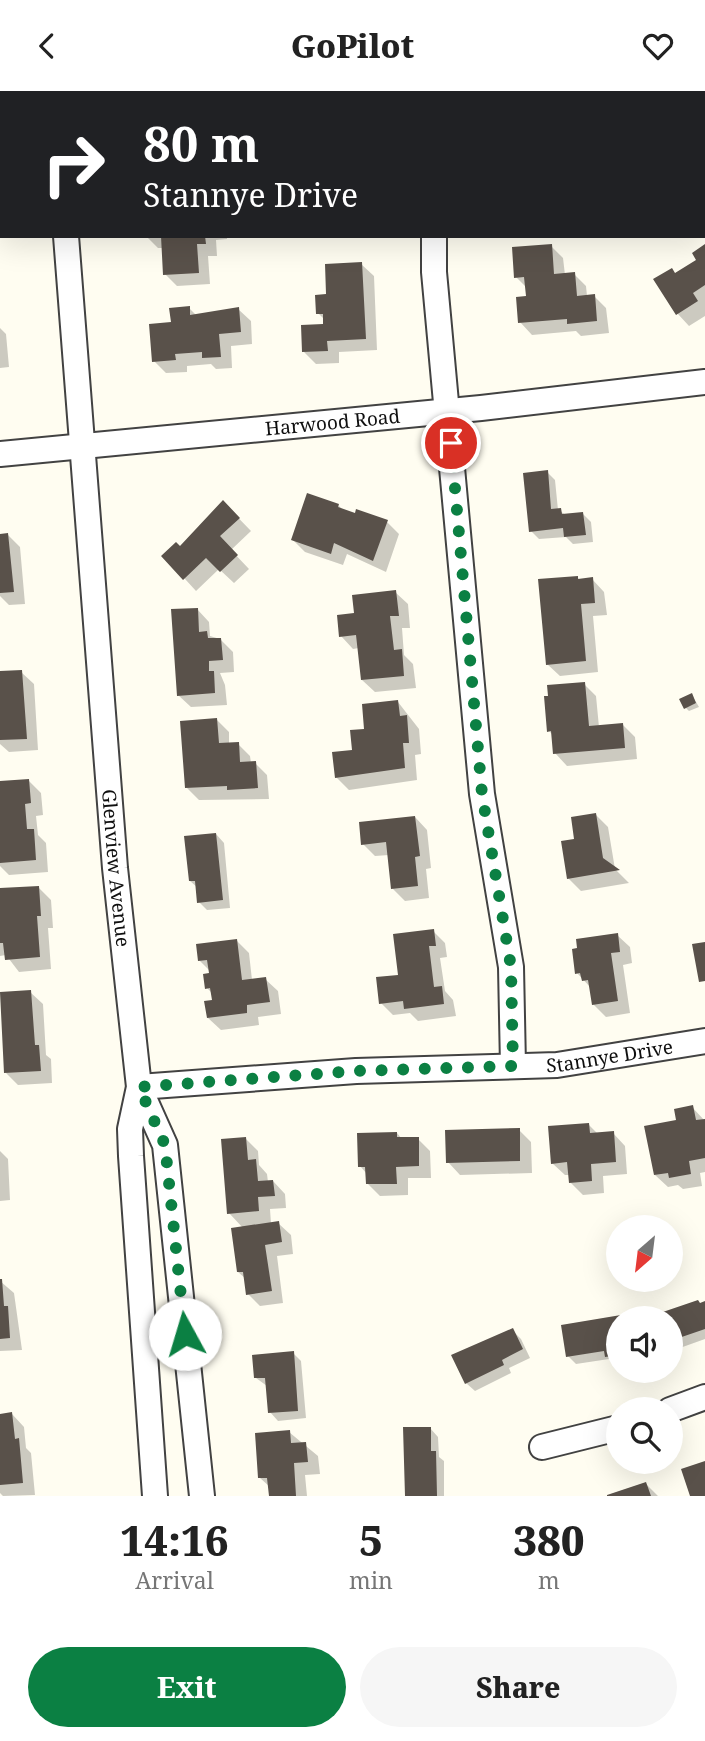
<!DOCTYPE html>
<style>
:root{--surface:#fff;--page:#f6f6f6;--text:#222;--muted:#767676;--accent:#0b8043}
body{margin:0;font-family:"Noto Serif",serif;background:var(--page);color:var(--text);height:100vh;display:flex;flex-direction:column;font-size:26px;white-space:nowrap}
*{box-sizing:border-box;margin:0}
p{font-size:23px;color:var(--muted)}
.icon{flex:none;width:38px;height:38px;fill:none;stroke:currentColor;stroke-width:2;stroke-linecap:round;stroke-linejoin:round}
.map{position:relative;height:1405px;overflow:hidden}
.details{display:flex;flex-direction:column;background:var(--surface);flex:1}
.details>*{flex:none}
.top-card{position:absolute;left:0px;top:0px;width:705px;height:147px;box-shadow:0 7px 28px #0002;background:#202124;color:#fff;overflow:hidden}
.needle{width:46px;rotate:208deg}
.tools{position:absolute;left:606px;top:1124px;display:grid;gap:14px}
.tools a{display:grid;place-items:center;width:77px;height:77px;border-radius:50%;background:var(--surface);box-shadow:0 7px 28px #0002;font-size:35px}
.pin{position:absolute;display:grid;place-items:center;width:60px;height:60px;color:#fff;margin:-30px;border:4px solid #fff;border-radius:50%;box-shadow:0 2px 7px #0007}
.me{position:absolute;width:77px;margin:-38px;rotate:354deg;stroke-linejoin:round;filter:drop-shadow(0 0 5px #0008)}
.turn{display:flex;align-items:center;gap:24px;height:147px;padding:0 28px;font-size:32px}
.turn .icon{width:91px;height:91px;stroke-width:2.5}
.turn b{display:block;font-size:49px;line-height:60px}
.eta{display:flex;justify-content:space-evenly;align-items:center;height:119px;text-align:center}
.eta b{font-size:42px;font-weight:800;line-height:49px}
.primary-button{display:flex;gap:14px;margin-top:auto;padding:14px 28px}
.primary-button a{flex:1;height:80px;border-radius:42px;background:var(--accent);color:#fff;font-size:28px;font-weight:800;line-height:80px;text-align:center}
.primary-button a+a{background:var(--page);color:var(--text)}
header{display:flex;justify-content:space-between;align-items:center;height:91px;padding:0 28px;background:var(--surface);font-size:32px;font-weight:800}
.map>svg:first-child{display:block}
</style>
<header><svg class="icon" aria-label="back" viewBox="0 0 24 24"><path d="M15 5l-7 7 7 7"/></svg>GoPilot<svg class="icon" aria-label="heart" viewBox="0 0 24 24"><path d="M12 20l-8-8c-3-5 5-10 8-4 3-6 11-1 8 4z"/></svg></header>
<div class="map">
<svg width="705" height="1405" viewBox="0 0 705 1405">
<rect width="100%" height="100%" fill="#fffdf1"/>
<path fill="#0003" d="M136,0H189V2H136Z
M330,0H384V2Z
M0,55L2,57L0,107Z
M146,145H227V148L216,149L217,165H208L210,193L177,195L165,183L163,157H158Z
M551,155L563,167L565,184L574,183L586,195L587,205H594L606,217L609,242L581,245L576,240L532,244L520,231L527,206V197L516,186Z
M705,155V225L689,235L677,222L676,184L699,169Z
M361,173L374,185L377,259L339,261V272L316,273L304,261L325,235V229L318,222L328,205Z
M189,217L197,225L238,218L251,230L252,253L231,255L232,277L216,278L211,273L187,275V281L166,282L154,270L172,233Z
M0,237L6,243L9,276L0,277Z
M547,381L555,389L558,419L566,424L583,423L591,431L593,451L573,453L566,446L539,448L531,440Z
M223,411L251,440L231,459L249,478L234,492L219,478L196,500L164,465L180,457Z
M338,414L344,420L387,431L399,443L386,481L347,463L343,474L305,461L293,449Z
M0,444H8L20,456L25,513L9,514L0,505Z
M577,486L580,489L592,488L604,501L607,524L593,525L598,581L560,585L547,573Z
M395,501L408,513L410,537H402L404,564L413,573L416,597L375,601L362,589L359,557L353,558L341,545L356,523Z
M197,518L209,531L210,545L220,548L233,561L234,581L220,582L225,594L227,614L191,616L178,604Z
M21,581L34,593L38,659L9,661L0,653V582Z
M584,593L596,605L599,636L623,634L635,646L637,668L567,675L555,662L553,644L549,640Z
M692,604L699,616L689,620L686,617Z
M398,611L419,638L421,663L415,664L417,689L349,699L336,686L366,639Z
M216,628L229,641V653H238L250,665L251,672H255L267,684L269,708L199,709L187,697Z
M29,690L41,702L43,724L36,725L38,744L46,752L48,781L9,784L0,775V692Z
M596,724L608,736L615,778L629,792L581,800L568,787L576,750Z
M415,726L427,739L431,777L426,778L429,807L405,810L393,798L389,764L375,765L363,753Z
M216,743L224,752L230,817L207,819L199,811L198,797L190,790Z
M38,796L51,809L53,837H48L51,878L19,881L6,864L0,865V825Z
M433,840L445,852L447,866L440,867L445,900L453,909L456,925L418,930L410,922L393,924L381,912Z
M617,844L630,856L632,872L623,874L630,922L606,926L593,913L591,897L577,882L579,858Z
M237,850L249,862L252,889L265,888L278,900L281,923L258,926L259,934L221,939L208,927L214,911L213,903L207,897L210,880L199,869Z
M30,901L43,913L46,964L51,968L52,992L18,994L6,982Z
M692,1016L705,1030V1081L700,1082L702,1095L683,1098L678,1094L668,1096L655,1084L678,1030Z
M589,1034L598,1043L613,1042L625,1055L627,1083L603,1085L604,1102L583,1104L570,1091V1084H565L552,1072Z
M519,1039L531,1051L532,1082L460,1084L448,1071Z
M397,1042L402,1048H418L430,1060L431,1087H408V1104L380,1105L368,1093L367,1083L360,1075Z
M246,1048L258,1060L259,1074L267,1083L268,1091L273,1090L285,1103L286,1117L270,1118L271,1133L278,1132L291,1144L293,1163L277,1165L283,1212L260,1215L248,1203L246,1188L238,1181L243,1137L229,1122Z
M0,1060L8,1068L10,1109L0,1110Z
M0,1190L14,1202L22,1259L0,1260Z
M705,1212V1248L677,1258L670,1252V1227Z
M621,1226L618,1227V1273L609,1268L576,1273L568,1265L563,1235Z
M512,1239L521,1248L530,1267L509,1277L511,1282L475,1300L466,1292Z
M293,1262L301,1270L306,1327L278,1330L270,1321L267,1295L256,1287Z
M12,1323L24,1336L26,1357L31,1362L35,1404L3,1405L0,1402V1324Z
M430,1337L438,1346L439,1366L444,1370V1405H407Z
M289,1341L318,1365L320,1383L305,1384L307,1405H270V1396L260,1387Z
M646,1393L658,1405H611Z"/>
<path fill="#59514a" d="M161,145H205L206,153H197L199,182L163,184Z
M552,153L554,183L575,181L577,205L595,203L597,230L567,233V228L518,232L516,206L526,205L524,186L514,187L512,156Z
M705,153V194L693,202L698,210L676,224L653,188L672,177L675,182L696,169L692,162Z
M362,171L366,248L327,250L328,260L302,261L301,234L323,233V223H316L315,204L326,203L325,173Z
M190,215V224L239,216L241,241L219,243L221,266L202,267V261L175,263L176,269L152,271L149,233L171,231L169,217Z
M548,379L551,418L561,417L562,423L583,421L586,444L564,446L563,437L529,441L523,382Z
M307,402L339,413L338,416L355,422L356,418L388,429L373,470L334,452L331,463L291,449Z
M223,409L240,427L220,445L238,464L220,481L206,467L183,489L161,465L176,451L180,455Z
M8,442L14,501L0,502V443Z
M578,485V488L593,486L595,512L581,513L586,570L546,574L538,488Z
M396,499L399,525H390L394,559L402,558L404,585L361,589L356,544L339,546L337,524L354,522L352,504Z
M198,517L199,541L207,540L208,547H221L223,569L209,570V580H214L215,602L177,605L171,518Z
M22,579L27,648L0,649V580Z
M585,591L589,635L623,632L625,657L553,663L551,640L547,641L544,605H548L547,594Z
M692,602L696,612L684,618L679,608Z
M398,609L400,625L407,624L409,652H403L405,677L335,687L332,661L352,659L350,639L364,638L362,613Z
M217,627L219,652L239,651L240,671L256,670L258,697L227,699V695L185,697L180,630Z
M29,688L31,712L25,713L27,738H34L36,769L0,772V690Z
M596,722L603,767L620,779L567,788L561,750L574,748L571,726Z
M415,725L420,765L415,766L418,795L391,798L386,751L361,754L359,731Z
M216,742L223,809L197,812L195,790H189L184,745Z
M39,795L41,825H37L40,866L5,869L3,852H0V797Z
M434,838L436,855H429L434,896L442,895L444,913L404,918L403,910L379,913L376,886L398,884L393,843Z
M618,842L620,861L611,862L618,910L592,914L588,889L582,890L580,882L575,883L572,858L577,857L576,848Z
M237,848L242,889L266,886L270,911L247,914V922L207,927L204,910L212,909L210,897L205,898L203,883L209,882L207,869L198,870L196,853Z
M705,851V890L699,891L692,853Z
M31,899L35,954H39L41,980L4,982L0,901Z
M693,1014L696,1029L705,1028V1067L689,1070L691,1083L669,1087L668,1082L654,1084L644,1035L676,1029L674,1018Z
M589,1032L590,1042L614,1040L616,1071L591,1073L592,1090L569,1092L567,1071L551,1073L548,1035Z
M520,1037V1070L446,1072L445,1039Z
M397,1041V1046H419V1075L396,1076L397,1093H366L365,1076H358L357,1042Z
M246,1046L248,1069L256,1068L258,1090L273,1089L275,1105L258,1106L259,1120L227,1123L221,1048Z
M279,1130L282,1151L265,1154L272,1200L246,1204L243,1181H237L231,1137Z
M0,1188H2L4,1215H8L10,1247L0,1248Z
M698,1209L700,1212L705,1210V1238L670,1250V1227H659L657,1223Z
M621,1224L622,1227H618V1264L605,1266L604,1260L566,1266L561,1234Z
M513,1237L523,1258L502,1269L504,1274L465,1293L451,1264Z
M294,1260L298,1320L268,1322L265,1287H254L252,1264Z
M12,1321L15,1348L19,1347L23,1392L0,1394V1323Z
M403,1336H431V1360H436L437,1405H405Z
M290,1339L291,1352L306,1351L308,1371L294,1372L296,1405H269L267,1387H258L255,1342Z
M705,1370V1405H690L681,1378Z
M646,1391L651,1405H607V1404Z"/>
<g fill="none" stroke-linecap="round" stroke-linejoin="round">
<g stroke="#424242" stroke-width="28">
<g id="minor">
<path d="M57,0V2"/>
<path d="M442,2L443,0"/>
<path id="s1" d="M66,145L115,777L139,996L130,1038L131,1065L155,1405"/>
<path d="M434,145V181L482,703L511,876L513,975"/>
<path id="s2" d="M0,363L481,317L705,291"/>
<path id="s3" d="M139,996L356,980L557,974L705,950"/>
<path d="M139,996L165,1054L202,1405"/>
<path d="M670,1319L705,1306"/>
<path d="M542,1356L618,1337"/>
</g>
</g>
<use href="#minor" stroke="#fff" stroke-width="24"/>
</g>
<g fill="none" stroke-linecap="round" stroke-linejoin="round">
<path stroke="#0b8043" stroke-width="12" stroke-dasharray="0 21.6" d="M185,1243L165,1054L139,996L356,980L513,975L511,876L482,703L451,352"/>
</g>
<g text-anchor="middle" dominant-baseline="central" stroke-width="7" stroke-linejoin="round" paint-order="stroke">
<g font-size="19" fill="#0f0f0f" stroke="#fff">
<text stroke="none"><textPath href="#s2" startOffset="334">Harwood Road</textPath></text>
<text stroke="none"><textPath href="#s1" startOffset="634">Glenview Avenue</textPath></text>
<text stroke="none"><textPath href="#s3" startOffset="472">Stannye Drive</textPath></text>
</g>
</g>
</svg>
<div class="tools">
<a><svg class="needle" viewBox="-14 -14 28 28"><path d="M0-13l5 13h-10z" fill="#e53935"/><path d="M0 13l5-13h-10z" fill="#767676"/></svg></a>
<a><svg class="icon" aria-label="sound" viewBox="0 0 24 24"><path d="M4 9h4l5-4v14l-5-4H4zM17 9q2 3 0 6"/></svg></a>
<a><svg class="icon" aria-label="search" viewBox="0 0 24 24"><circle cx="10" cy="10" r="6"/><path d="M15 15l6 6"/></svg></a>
</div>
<div class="pin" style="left:451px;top:352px;background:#d93025"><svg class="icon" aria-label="arrive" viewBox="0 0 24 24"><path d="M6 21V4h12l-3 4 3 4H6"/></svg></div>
<svg class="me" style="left:185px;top:1243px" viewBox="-20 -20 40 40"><circle r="19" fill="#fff"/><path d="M0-13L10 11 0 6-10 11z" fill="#0b8043"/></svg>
<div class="top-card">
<div class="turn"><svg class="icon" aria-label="right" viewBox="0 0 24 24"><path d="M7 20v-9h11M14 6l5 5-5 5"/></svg><div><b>80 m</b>Stannye Drive</div></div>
</div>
</div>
<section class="details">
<div class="eta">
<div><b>14:16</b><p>Arrival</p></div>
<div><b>5</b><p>min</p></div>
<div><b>380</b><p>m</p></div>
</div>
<div class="primary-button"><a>Exit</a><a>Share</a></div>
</section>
